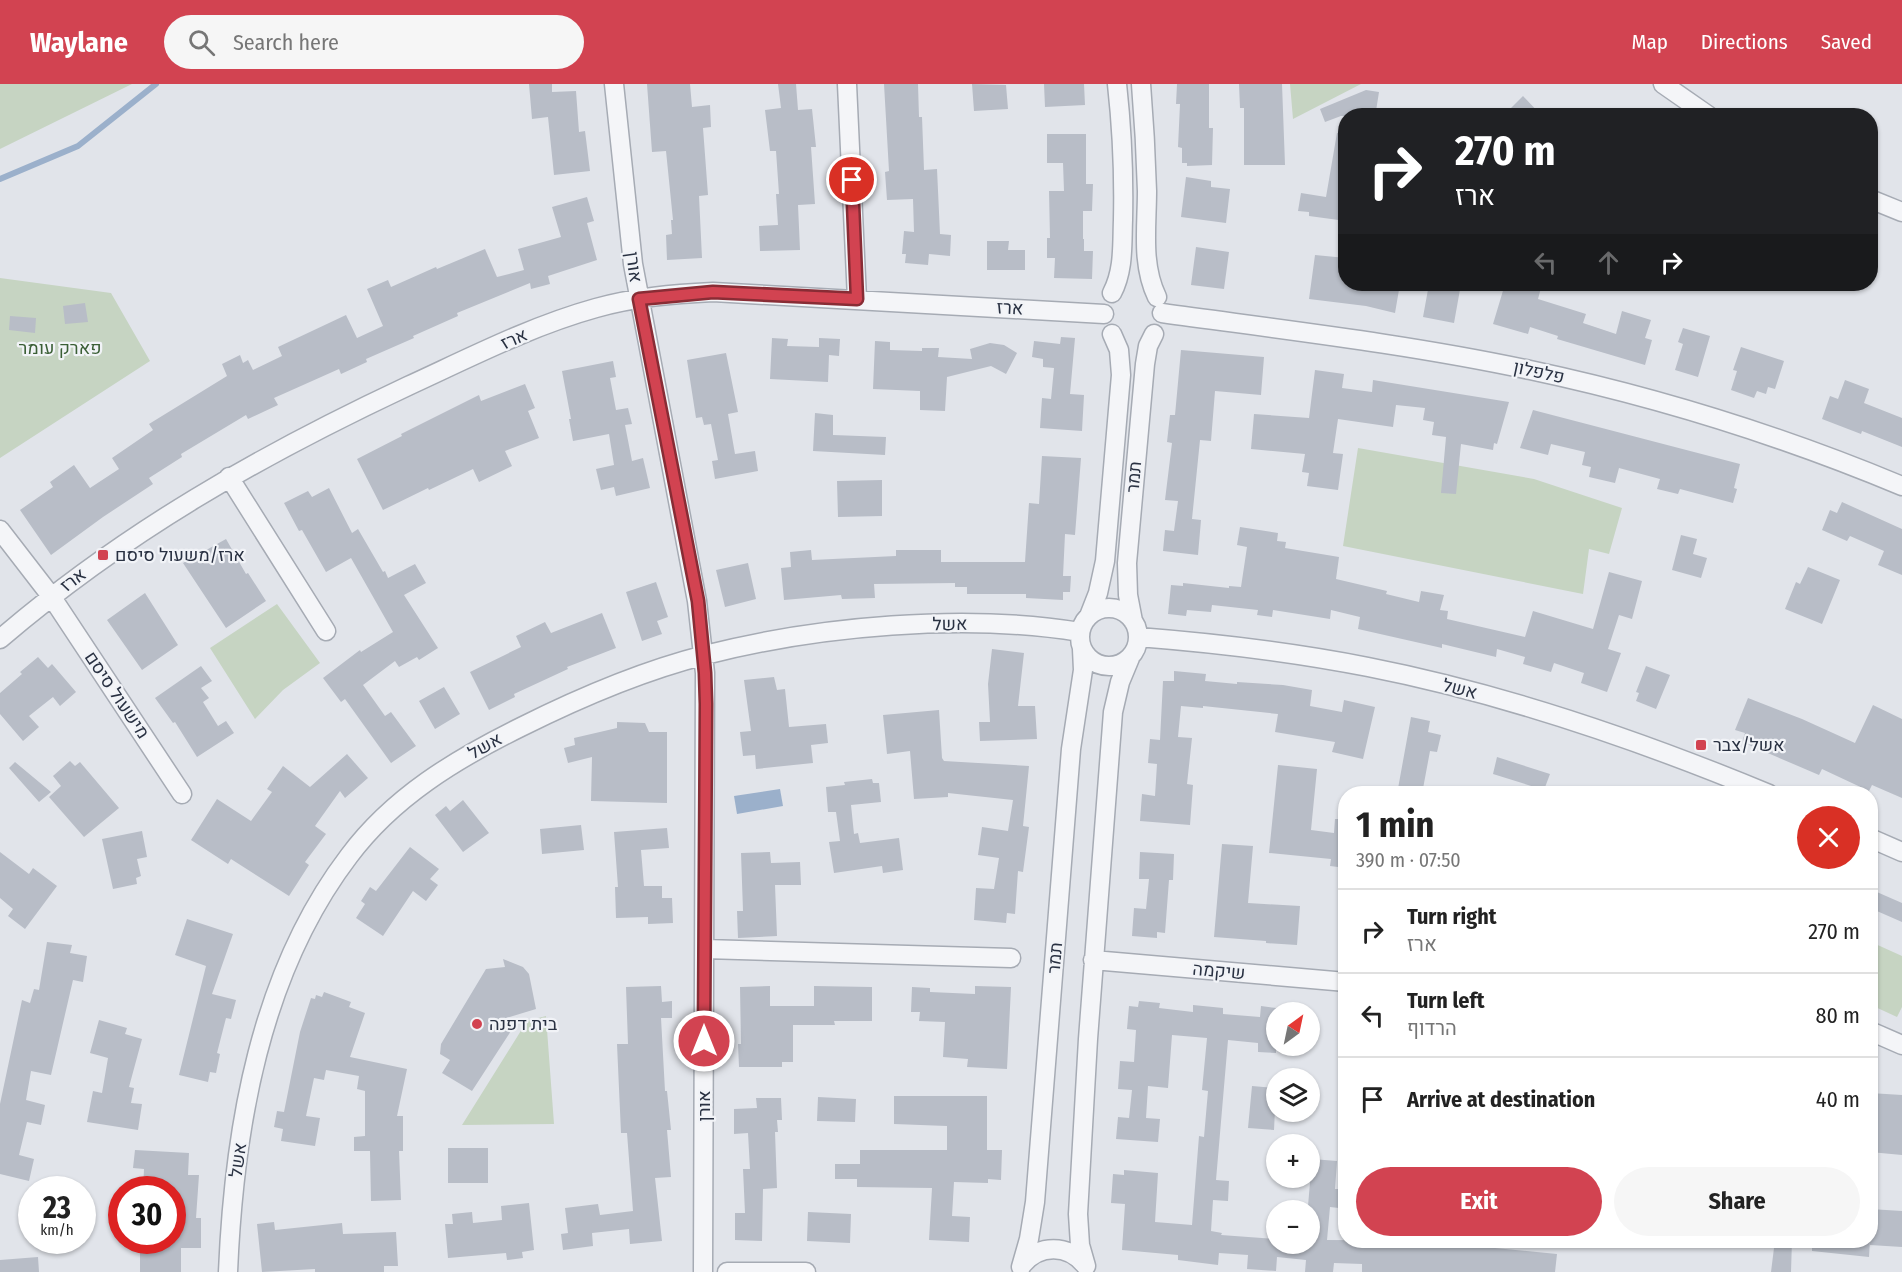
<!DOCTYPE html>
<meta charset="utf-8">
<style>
:root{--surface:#fff;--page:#f6f6f6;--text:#222;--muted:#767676;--line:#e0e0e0;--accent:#d24351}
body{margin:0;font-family:"Fira Sans Condensed",Heebo,sans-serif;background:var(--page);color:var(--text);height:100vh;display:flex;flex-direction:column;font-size:22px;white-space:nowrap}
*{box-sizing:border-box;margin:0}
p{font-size:20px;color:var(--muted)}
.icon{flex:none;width:33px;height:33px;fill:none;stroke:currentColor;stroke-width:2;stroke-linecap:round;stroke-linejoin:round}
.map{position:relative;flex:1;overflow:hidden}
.details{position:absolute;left:1338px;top:702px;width:540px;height:462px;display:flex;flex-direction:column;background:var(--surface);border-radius:24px;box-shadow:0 2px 4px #0004}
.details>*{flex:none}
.banner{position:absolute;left:1338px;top:24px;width:540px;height:183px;border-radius:24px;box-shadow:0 2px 4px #0004;background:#202124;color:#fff;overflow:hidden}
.needle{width:39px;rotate:33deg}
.controls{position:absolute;left:1266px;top:918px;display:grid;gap:12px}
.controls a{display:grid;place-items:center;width:54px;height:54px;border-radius:50%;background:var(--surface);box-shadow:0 2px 4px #0004;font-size:30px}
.speed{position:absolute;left:18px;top:1092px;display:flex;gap:12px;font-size:30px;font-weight:700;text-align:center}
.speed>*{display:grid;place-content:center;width:78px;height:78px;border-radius:50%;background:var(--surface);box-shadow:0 2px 4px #0004;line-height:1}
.speed small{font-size:15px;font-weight:400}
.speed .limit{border:9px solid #d22;background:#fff;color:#111}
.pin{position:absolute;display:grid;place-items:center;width:51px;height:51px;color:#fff;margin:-26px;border:3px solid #fff;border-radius:50%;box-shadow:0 2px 6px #0007}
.me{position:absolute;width:66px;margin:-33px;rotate:0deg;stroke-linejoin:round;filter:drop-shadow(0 0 4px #0008)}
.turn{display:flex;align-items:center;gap:21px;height:126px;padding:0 18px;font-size:27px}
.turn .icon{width:78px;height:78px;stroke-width:2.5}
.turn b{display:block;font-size:42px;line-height:51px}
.lanes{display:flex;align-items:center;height:57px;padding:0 18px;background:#0003;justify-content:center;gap:30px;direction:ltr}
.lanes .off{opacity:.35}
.round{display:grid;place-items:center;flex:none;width:63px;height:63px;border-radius:32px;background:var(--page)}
.overview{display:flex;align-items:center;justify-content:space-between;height:102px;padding:0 18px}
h1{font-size:36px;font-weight:700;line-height:45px}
.action{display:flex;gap:12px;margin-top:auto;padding:12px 18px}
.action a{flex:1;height:69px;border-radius:36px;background:var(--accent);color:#fff;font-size:24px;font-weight:700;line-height:69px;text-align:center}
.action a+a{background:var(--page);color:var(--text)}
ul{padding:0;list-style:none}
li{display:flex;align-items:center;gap:18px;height:84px;padding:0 18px;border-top:2px solid var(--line)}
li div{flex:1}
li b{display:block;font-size:22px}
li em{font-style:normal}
header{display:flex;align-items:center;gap:36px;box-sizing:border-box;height:84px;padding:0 30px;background:var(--accent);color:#fff}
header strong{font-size:28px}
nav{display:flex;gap:33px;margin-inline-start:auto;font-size:21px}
.search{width:420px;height:54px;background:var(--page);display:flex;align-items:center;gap:15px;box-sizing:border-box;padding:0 21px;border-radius:33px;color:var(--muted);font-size:22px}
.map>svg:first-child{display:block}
</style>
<header>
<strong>Waylane</strong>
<div class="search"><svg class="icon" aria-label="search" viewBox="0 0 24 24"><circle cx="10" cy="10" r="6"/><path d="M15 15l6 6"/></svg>Search here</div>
<nav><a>Map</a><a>Directions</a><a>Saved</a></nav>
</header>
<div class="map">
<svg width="1902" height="1188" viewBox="0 0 1902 1188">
<rect width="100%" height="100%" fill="#e1e4ea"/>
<path fill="#c6d4c2" d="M0,0H132L0,65Z
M1290,0H1361L1293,35Z
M0,194L111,209L150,277L0,374Z
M1358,364L1534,395L1622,424L1609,470L1589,465L1583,510L1343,462Z
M277,520L320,579L283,606L255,635L210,564Z
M1871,858L1902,872V923L1897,933L1871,921Z
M546,932L554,1040L462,1041L527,937Z"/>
<path fill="#9bb0cb" d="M780,705L783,722L737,730L734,712Z"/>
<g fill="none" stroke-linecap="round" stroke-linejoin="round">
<path stroke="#9bb0cb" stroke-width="6" d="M0,95L78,62L156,0"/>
</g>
<path fill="#b8bdc7" d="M529,0H552V8L576,7L579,48L585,47L590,87L554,91L548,33L532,35Z
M647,0H690L692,23L710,21L711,43L703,44L708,111L699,112L702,174L667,176L666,151L672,150L671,136H673L666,67L652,68Z
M778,0H796L798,26L812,25L816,63H811L815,120L798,121L800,166L760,167L759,142L778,141L776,110H779L776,67H770L765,26L781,24Z
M884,0H918L919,33H922L924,86L937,85L940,150L951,151L950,172L929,170L928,181L905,179L906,170H902L904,147L914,148L913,115L887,116L885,88L889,87Z
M972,0L1006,1L1008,25L974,27Z
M1044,0H1084L1085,21L1045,23Z
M1177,0H1209V44H1213L1212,81L1187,82V79H1182V64L1178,63L1180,20H1176Z
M1239,0H1282L1285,81H1244V24H1240Z
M1366,6L1379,8L1376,27L1364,32H1341L1325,38L1320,25Z
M1523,12L1542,32H1503Z
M1337,49L1346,50V137L1309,132V128L1298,127L1301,109L1326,113Z
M1047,50H1086V100H1093L1092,127H1083V155H1084V167H1093L1092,195L1054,194L1055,174H1047V154H1050L1049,107H1064L1063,79H1047Z
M1186,93L1211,97V103L1230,105L1226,139L1181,133Z
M587,113L594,137L587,139L597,176L548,192L550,200L531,205L530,199L457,229L458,232L413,252L414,254L366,275L367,278L341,290L339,285L274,314L278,321L248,335L246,331L181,370L182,373L149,394L153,400L103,433L51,471L20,426L53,403L50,398L74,381L90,404L119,385L112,374L153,346L149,340L227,292L222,280L240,271L243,279L248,276L253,286L282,272L278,263L346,231L357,254L383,242L367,205L388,196L391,203L436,183L437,185L485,165L497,193L524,186L518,165L561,153L552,123Z
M987,157H1009L1008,166H1025V186H987Z
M1196,163L1229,168L1224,205L1191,201Z
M1315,171L1346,174V200H1400L1395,229L1366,222L1309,215Z
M1429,200H1461L1454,239L1423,233Z
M1505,200H1542L1538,215L1586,230L1583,239L1616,250L1622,227L1651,236L1645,254L1652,256L1645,281L1557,255L1558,252L1530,243L1528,250L1493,240Z
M85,219L88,238L65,240L63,222Z
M10,232L36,234L35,249L9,246Z
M1683,244L1710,252L1698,293L1675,286L1683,260L1678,258Z
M1061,253L1075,254L1070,310L1084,311L1082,347L1040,344L1042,314L1051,315L1054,284L1043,283V275L1032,273L1034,257L1060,260Z
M772,254L788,255L787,262L819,263V254L840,255L839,272L829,271L828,298L770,295Z
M875,257L890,258V266L922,267V264H939L938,273L972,275L970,265L990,259L1004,261L1017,269L1006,290L991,282L947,293L945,327L920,326V307L873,305Z
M1741,263L1784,277L1775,305L1768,303L1766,310L1757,307L1754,314L1731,306L1737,287L1733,286Z
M1181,266L1264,273L1261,311L1215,307L1211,357L1200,356L1192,435L1201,436L1198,471L1163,467L1165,446L1174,447L1178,417L1165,416L1172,359L1167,358L1170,331H1175Z
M726,269L738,328L728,330L735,370L755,367L758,387L715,395L712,377L718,376L711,340L704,341L702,333L696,334L687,276Z
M613,277L616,293L610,294L616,326L628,324L632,340L625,341L632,377L643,374L650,404L616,412L614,403L601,406L596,385L614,381L609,350L573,357L569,335H571L562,287Z
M1315,286L1344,290L1342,304L1372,308L1373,296L1509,318L1497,360L1494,359L1493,366L1461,360L1456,410L1441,409L1446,353L1432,351L1434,338L1423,336L1425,324L1396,321L1393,343L1338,335L1333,369L1343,370L1338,406L1307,402L1309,389L1302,388L1305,370L1251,365L1254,330L1309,334Z
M1845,296L1869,305L1864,319L1902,334V363L1862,347L1861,350L1822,335L1830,312L1838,315Z
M525,300L535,324L528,327L539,354L505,367L512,382L479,398L473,385L429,406L428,404L383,426L357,375L402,352L401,350L479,311L481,317Z
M1533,326L1740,380L1734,404L1737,405L1733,419L1680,405L1678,410L1657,405L1660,395L1619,384L1615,399L1589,393L1591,383L1582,381L1585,368L1551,360L1548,371L1520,364Z
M815,329L833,331V351L886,353L885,371L813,367Z
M1042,372L1081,374L1075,451L1065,450L1063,492H1071L1070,508H1063V516L1026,514V510H967V503H955V499L874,500L875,514L842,515L841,511L784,516L781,484L791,483L790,468L811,466L812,476L896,472V466H941V478H1025L1029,419L1039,420Z
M882,396V432L838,433L837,397Z
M329,404L352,449L358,445L383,488L385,487L388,494L415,480L426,499L404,511L438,564L419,576L417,573L399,583L395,577L363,601L385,632L391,628L416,662L391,679L345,615L341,618L323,594L360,566L361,568L393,548L351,474L326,488L302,446L299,447L284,419L308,407L312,413Z
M1842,418L1902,445V491L1878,481L1884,467L1850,452L1847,457L1822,446L1830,426L1837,429Z
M1240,443L1278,449L1277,457L1286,458L1285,464L1339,473L1336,495L1387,507L1386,510L1419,518L1421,507L1444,511L1440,526L1448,527L1447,535L1525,553L1533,527L1593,545L1609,488L1642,497L1632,535L1619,531L1608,565L1621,569L1607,608L1581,599L1584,589L1554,579L1551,588L1523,580L1525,573L1497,565L1496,573L1442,560V564L1358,545L1360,533L1331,526L1330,535L1273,526L1272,533L1257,531L1258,526L1212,521L1211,528L1187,526L1186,532L1168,530L1171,501L1183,502V499L1229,504V502L1241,503L1247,463L1237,461Z
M1681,451L1697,455L1693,470L1707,474L1701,494L1672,486Z
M226,455L246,490L248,489L266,517L226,544L183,479Z
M748,479L756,515L725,523L716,486Z
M1808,483L1840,496L1822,540L1785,525L1796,498L1800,500Z
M656,498L668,533L657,537L662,550L642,557L626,508Z
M145,509L178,561L142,586L107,536Z
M602,529L616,564L567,583L568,585L514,610L515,613L489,626L470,588L521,563L516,552L545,538L551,549Z
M992,565L1024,569L1018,622H1035L1037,655L980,657L979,638H990L988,600Z
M38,573L48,584L52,580L76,608L60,622L53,613L29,632L39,643L23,657L0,630V609L22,590L20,588Z
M201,582L212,597L201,604L209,614L203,618L218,642L226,637L234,649L197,673L175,638L173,639L155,614Z
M1646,582L1670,591L1656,625L1636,617L1639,609L1636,608Z
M1174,587L1206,590L1205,597L1237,600V598L1283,601L1312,606L1310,622L1342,628L1344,616L1375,623L1363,675L1332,668L1335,658L1275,648L1278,630L1203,622V624L1181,622L1178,653L1192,654L1187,700L1193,701L1190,741L1140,737L1142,710L1155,712L1157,680L1148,679L1150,655L1160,656L1163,597H1174Z
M774,593L777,606L785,605L789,643L826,640L828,659L811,661L813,679L756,685L755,671L743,672L740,648L751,647L744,596Z
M444,603L460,630L435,645L419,617Z
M1748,614L1802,635L1855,659L1873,621L1902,635V714L1872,701L1869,707L1822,685L1819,691L1742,658L1745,649L1735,646Z
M939,626L942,674L944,677L1029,682L1023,742L1029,743L1023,788L1018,787L1015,830L1007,829L1006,839L974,836L976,804L994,805L999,774L978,771L982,743L1008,747L1013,716L948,709V713L914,715L910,667L887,670L883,631Z
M1411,633L1430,637L1428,648L1441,651L1437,668L1430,667L1422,710H1397Z
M617,638L645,639L649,648H667V719L591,717L592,673L568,679L564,664L575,661L574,654L617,644Z
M347,670L368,694L345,714L340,707L315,742L326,750L305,778L309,781L289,812L231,775L228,780L191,756L217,715L251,737L272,708L267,705L283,682L310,703Z
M1497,673L1550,690L1544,706L1493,690Z
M70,677L75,682L80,678L119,724L84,753L49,713L61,702L53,692Z
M15,678L51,708L39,718L9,684Z
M1278,681L1317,685L1311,746L1334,749L1335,735H1346V784L1330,782L1331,775L1269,769Z
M872,695L873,699H879L881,718L851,721L854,750L858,749L860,759L899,754L903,786L883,789L882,782L834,789L829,758L840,757L836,728H828L826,703L845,701L844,698Z
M463,716L489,749L463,768L435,731L446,722L450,727Z
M581,741L584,766L542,770L540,745Z
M667,744L669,764L641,766L644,802H662V814H672L673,839L648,840V833L616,834L615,803H618L614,748Z
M142,747L147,773L137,775L141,792L136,794L137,800L113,805L102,755Z
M1222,760L1253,762L1248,819L1300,822L1297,861L1266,859V857L1214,853Z
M410,763L439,785L430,795L438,801L426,817L413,807L383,852L356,834L365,820L361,817L370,803L376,807Z
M0,768L29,790L33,784L57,802L25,845L8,832L13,825L0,814Z
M770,768L771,779L800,778L801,801H775L777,852L738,854L737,827H743L741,769Z
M1140,768L1174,770L1173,796H1169L1165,849L1157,848V854L1132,852L1134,824L1146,825L1149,795H1139Z
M1870,805L1902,819V838L1870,824Z
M187,835L233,850L212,910L236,916L231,935L226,934L217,969L220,970L216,989L210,988L208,998L179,991L206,882L175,871Z
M47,858L72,861L70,869L87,872L83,898L73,896L51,991L31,987L26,1016L45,1021L41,1041L27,1038L19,1071L34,1075L29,1097L0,1090V1020L22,916L30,919L34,905L39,906Z
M503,875L523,883L529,890L536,925L496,937L511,947L472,1007L442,989L450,976L440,970L441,960L486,885L505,883Z
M661,902L662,918L672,917V934H661L665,1007H667L671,1046H667L671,1093L655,1094L662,1157L630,1160L629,1145L592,1149L593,1162L563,1166L561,1150L568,1149L565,1124L598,1120L600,1131L633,1127L627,1049H621L617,960H628L626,903Z
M770,902V922H814V902L872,903V937H834L835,941H793V978H782V983H739L738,960H741L740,903Z
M975,902L1011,903L1007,985L967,983L968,975L943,973L945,938L919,937L920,928H911L912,903L930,904V908L975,910Z
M324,908L351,918L349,923L365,929L350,973L407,985L397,1032H403V1067H399L401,1116L371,1117L370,1067H354V1053L365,1052V1007L357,1005L359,992L326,986L324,996L314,994L306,1032L320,1034L315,1062L281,1057L283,1045L274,1043L277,1027L284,1028L300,948L311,914L315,915L316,911L322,913Z
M1139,917L1160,919L1159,924L1193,928V921L1223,924V930L1260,933L1261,922L1276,924V969L1258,968V959L1228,956L1216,1096L1229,1097L1228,1117L1213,1116L1211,1147L1222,1149L1221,1151L1274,1155L1273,1160H1310L1308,1122L1312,1075L1337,1077L1335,1105H1341L1339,1124L1330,1123L1327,1156L1495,1157V1164L1557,1170L1555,1188H1362V1180L1334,1179L1333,1188H1305L1306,1176L1277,1173L1276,1187L1247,1185L1248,1171L1219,1169L1218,1181L1178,1176V1171L1122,1166L1125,1120L1111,1119L1113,1090L1124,1091V1086L1158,1089L1155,1138L1192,1141L1199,1052L1204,1053L1208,1007L1202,1006L1207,954L1172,951L1168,1004L1148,1002L1146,1034L1160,1035L1158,1058L1116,1055L1118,1033L1129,1034L1132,1006L1118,1005L1120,977L1134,978L1136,946L1127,945L1129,922L1138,923Z
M99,936L127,944L125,950L142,955L129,1003L134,1004L131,1019L142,1020L138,1046L87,1038L93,1007L102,1009L108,974L90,969Z
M1252,1002L1276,1004L1274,1046L1248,1044Z
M1870,1009L1902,1011V1071L1870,1068Z
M894,1012H987V1066H1002L1001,1096L988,1095V1099L954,1098L952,1132L970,1133L969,1158L929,1156L932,1104L857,1103V1095H835V1080H860V1066H947V1042L894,1040Z
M818,1013L856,1015L855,1038L817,1037Z
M756,1014H781L782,1036H777L778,1048H775L777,1104L763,1105L762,1157L735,1156V1129H745L743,1085H750L748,1049L734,1050V1025L757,1024Z
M448,1064H488V1099H448Z
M135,1066L189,1069L188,1091H199L196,1134H201V1164H181V1188H140V1156H172V1106H143L144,1085L133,1084Z
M529,1119L534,1166L522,1168L523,1174L507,1176L506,1169L448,1174L445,1140H453L452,1130L472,1128L473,1139L502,1136L501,1122Z
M1870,1125L1902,1127V1163L1870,1161Z
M808,1128L851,1130L850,1159L807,1157Z
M274,1138L275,1146L342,1139L343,1150L396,1148L398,1182H384V1188H315V1185L262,1188L257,1140Z
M1775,1156H1792L1791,1188H1771Z
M1812,1156H1870L1869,1173L1812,1167Z
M38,1173L39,1188H0V1176Z"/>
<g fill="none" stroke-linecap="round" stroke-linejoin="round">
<g stroke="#a6abb4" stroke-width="21">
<path id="minor" d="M614,0L633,180L697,517L705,589L703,1188
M847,0L857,215
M1141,0C1144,36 1146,72 1147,107C1147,143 1141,180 1157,213
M1663,0L1709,32
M1870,115L1902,128
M1112,209C1124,186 1122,161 1123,136C1124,91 1122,45 1117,0
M1162,229C1285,246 1408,260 1530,286C1657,313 1782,352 1902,402
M229,393L326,547
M0,446L51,512L182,710
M1080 553a29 29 0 1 1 58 0a29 29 0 1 1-58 0Z
M1089,532L1098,509L1105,477L1121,291L1119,266L1112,250
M1133,537L1128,511L1127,479L1145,280L1148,262L1154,250
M1138,553C1215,559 1292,568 1368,583C1506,610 1639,656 1769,710
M0,555C125,448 259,372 408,302C469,274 531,242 596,224C635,213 674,210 713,208L1104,230
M1870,754L1902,768
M705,865L1011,874
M1093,876L1346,898
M1870,947L1902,961
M1022,1181C1039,1160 1068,1160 1085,1181
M1086,1182L1080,1161L1078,1130L1088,955L1113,628L1120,598L1130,574
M1021,1183L1029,1155L1035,1118L1071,665L1083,586L1082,565
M228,1188C234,1044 260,889 349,772C393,713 456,675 521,643C579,614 642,587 705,571C818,542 965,529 1080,548
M727,1188H806"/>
</g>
<use href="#minor" stroke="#f4f5f8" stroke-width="18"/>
</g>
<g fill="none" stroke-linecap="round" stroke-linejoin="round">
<g stroke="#882c35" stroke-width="15">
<path id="route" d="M704,957L706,620L705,589L698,517L639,215L713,208L857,215L852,96"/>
</g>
<use href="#route" stroke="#d24351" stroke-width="10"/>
</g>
<g fill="#d24351" stroke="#f1f3f7" stroke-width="2">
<rect x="97" y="465" width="12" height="12" rx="3"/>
<rect x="1695" y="655" width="12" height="12" rx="3"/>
<circle cx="477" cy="940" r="6"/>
</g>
<g text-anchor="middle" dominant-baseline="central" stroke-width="4.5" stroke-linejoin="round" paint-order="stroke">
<g font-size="18" fill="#293142" stroke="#f1f3f7">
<text transform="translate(634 183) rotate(82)">אורן</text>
<text transform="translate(1010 224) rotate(3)">ארז</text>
<text transform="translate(514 255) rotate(-23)">ארז</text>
<text transform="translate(1539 288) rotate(12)">פלפלון</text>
<text transform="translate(1134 393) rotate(-85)">תמר</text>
<text transform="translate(73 496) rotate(-37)">ארז</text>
<text transform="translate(950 540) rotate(-1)">אשל</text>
<text transform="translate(1460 605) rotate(14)">אשל</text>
<text transform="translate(117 611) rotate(56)">מישעול סיסם</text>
<text transform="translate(485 662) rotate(-29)">אשל</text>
<text transform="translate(1055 874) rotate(-85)">תמר</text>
<text transform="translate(1219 887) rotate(5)">שיקמה</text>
<text transform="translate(704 1022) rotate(-90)">אורן</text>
<text transform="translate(238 1076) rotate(-82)">אשל</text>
</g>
<g font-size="18" fill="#3b5f36" stroke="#f1f3f7">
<text x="60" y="264">פארק עומר</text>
</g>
<g font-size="18" fill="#293142" stroke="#f1f3f7" text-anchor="start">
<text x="115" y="471">ארז/משעול סיסם</text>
<text x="1713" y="661">אשל/צבר</text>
<text x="489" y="940">בית דפנה</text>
</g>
</g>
</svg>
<div class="controls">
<a><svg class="needle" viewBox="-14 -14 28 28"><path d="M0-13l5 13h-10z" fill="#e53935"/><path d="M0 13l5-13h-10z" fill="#767676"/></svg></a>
<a><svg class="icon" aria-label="layers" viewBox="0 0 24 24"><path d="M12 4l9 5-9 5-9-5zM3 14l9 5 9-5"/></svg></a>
<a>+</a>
<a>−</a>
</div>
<div class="speed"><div>23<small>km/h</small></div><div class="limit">30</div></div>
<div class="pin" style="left:852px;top:96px;background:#d93025"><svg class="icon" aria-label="arrive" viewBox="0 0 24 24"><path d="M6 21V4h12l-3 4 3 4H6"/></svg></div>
<svg class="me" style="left:704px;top:957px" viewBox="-20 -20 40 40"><circle r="17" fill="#d24351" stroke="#fff" stroke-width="3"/><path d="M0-11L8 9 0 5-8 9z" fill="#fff"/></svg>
<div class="banner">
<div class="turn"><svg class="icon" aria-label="right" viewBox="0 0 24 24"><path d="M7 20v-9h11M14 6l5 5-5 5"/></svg><div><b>270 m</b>ארז</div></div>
<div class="lanes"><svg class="icon off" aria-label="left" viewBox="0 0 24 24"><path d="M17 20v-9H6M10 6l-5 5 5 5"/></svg><svg class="icon off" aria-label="ahead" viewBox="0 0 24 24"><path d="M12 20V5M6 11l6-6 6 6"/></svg><svg class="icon" aria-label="right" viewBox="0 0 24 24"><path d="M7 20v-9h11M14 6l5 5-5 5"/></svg></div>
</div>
<section class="details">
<div class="overview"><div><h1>1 min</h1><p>390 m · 07:50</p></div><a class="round" style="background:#d93025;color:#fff"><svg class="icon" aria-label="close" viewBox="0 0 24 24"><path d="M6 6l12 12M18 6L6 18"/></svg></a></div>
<ul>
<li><svg class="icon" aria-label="right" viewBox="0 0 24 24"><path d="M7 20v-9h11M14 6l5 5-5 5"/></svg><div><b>Turn right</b><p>ארז</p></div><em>270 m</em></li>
<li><svg class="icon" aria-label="left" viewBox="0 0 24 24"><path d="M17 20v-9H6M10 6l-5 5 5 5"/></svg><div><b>Turn left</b><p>הרדוף</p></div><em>80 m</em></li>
<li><svg class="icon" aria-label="arrive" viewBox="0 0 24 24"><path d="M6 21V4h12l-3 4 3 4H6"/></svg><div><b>Arrive at destination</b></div><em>40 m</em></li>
</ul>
<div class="action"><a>Exit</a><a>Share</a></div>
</section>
</div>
